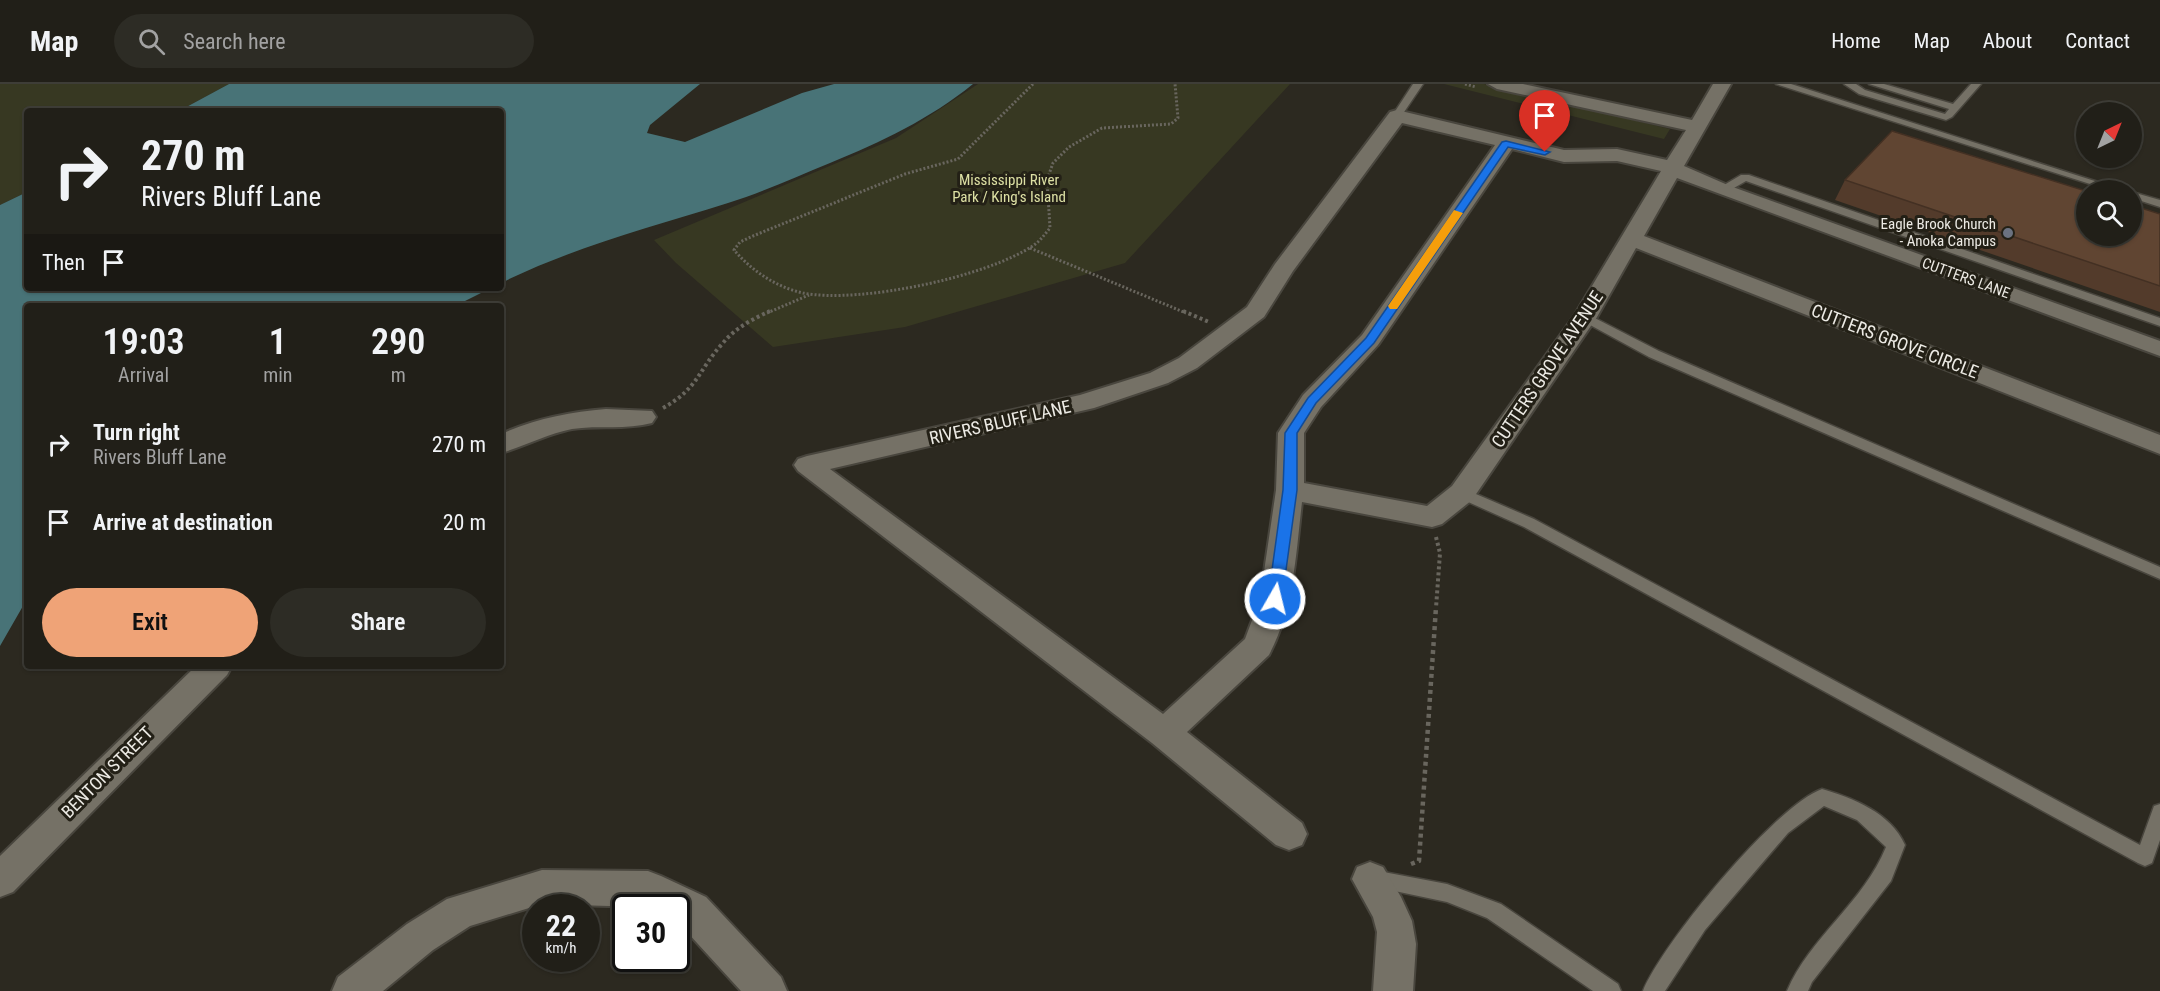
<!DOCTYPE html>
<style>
:root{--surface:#211f18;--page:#2d2c25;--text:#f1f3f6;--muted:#a2a2a2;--line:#3e3d37;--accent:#efa377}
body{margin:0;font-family:"Roboto Condensed",sans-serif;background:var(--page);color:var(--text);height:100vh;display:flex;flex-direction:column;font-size:22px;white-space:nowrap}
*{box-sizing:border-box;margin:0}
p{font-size:20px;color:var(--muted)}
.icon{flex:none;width:33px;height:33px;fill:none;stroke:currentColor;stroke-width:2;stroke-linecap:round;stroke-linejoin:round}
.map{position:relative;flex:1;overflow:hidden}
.sheet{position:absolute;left:24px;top:219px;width:480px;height:366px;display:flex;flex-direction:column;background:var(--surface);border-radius:6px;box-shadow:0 2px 4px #0004,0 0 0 2px var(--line)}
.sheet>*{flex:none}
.top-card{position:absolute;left:24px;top:24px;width:480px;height:183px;border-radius:6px;box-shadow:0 2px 4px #0004,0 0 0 2px var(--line);background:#211f18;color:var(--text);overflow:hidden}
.needle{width:39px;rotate:43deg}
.fabs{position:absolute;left:2076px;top:18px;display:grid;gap:12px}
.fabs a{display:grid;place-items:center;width:66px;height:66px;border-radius:50%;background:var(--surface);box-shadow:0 2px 4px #0004,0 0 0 2px var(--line);font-size:30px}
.speed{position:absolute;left:522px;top:810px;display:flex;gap:12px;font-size:30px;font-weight:700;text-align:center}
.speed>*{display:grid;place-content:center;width:78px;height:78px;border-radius:50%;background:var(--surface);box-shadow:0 2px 4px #0004,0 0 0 2px var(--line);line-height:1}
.speed small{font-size:15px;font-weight:400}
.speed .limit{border:3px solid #111;border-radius:9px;background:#fff;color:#111}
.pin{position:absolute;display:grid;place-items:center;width:51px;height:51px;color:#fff;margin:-62px -26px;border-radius:50% 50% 50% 0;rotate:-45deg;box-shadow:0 0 6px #0007}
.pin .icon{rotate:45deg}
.me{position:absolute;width:66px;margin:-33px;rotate:8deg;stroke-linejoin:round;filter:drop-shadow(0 0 4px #0008)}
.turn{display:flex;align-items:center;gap:21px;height:126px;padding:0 18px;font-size:27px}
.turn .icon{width:78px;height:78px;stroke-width:2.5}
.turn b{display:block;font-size:42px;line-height:51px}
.then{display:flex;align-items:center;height:57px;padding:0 18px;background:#0003;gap:12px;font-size:22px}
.eta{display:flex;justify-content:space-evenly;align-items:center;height:102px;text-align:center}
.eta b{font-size:36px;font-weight:600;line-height:42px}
.cta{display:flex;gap:12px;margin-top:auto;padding:12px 18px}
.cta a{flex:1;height:69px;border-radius:36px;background:var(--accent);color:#111;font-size:24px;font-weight:600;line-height:69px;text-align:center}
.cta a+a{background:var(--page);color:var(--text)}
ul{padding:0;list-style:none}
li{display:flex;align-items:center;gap:18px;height:78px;padding:0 18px}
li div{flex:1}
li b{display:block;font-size:22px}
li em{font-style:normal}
header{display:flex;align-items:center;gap:36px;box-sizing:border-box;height:84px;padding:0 30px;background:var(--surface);border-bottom:2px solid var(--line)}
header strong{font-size:28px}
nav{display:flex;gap:33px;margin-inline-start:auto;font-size:21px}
.search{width:420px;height:54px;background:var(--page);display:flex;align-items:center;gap:15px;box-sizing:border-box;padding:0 21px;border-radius:33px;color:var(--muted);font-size:22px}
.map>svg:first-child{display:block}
</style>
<header>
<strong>Map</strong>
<div class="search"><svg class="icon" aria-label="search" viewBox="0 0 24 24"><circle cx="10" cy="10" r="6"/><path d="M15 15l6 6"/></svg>Search here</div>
<nav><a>Home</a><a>Map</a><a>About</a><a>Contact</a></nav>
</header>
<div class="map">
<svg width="2160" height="907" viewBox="0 0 2160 907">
<rect width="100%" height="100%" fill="#2c2920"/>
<path fill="#373822" d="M0,0H229L179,27H27V108L0,121Z
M978,0H1290L1125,179L905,243L773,263L676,179L654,156L896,54Z
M1444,0H1484L1670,45L1664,55Z"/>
<path fill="#487377" d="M229,0H700L650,41L647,49L685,58L802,9L834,0H973C930,35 881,58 830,79C796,93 763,108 728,119C651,143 574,163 501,199V27H179Z
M27,108V204H491L455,222H27V515L0,562V121Z"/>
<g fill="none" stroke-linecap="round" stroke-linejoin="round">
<g stroke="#49463e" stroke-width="3">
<path id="service" d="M1413,0H1423L1400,34H1394L1392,32Z
M1776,0H1791L2123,106H2109Z
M1844,0H1856L1865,6L1945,30L1949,25L1869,0H1884L1953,20L1971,0H1981L1952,33L1946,36L1859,10Z
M1741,91H1749L2160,234V242L1746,97L1727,108H1719V104Z
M2132,108L2160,116V123L2132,114Z
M1585,229L1659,267L2160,483V495L1649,273L1581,236L1579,233Z
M1462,404L1534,435L2140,761L2154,722L2160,720V756L2152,779L2145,782L2138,779L1524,443L1457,413L1455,409L1457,405Z
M1822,705C1853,714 1891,729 1905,761L1891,797L1812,898L1808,907H1787C1810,853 1864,818 1886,763L1857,736L1824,722L1788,749L1705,846L1665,907H1643C1662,860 1775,722 1822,705Z
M1373,786L1447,800L1501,820L1618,900L1621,907H1593L1487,834L1447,818L1366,801L1363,795L1366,789Z"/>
</g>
<g stroke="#49463e" stroke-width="4">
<path id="minor" d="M1488,0H1523L1692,36L1713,0H1731L1684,82L1730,102L2160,257V272L1677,94L1644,152L2160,351V370L1636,164L1597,233L1472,416L1442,440L1432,443L1302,418C1296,469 1294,524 1269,571L1187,648L1302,739L1307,750L1302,761L1289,766L1276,761L1152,659L798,387L794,381L798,375L807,372L1080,311L1150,289L1179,274L1247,223L1275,180L1390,28L1397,26L1564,66L1617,65L1667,76L1686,46L1497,5ZM1402,39L1495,61L1362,251L1303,311L1278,349L1276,406L1260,515L1245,555L1163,630L830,385L1094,324L1168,299L1197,284L1264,233L1293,187ZM1512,65L1564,78L1617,77L1661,87L1574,232L1452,402L1427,422L1304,399V349L1321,323L1378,261Z
M606,325L652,327L656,333L652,339C627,346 598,341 572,345C547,350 525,362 501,369V350C534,335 570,328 606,325Z
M196,582H232L227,591L13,808L0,813V772Z
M1370,778L1383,783L1401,813L1412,837L1416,860L1413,907H1373L1377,848L1373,833L1352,795L1357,783Z
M542,786L648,787L661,792L706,813L781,893L787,907H741L676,836V824L542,820L470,842L433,866L383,907H332L338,893L407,840L447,815Z"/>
</g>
<path stroke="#69665e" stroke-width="3" stroke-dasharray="2 2" stroke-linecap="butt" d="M1033,0L958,75L905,90L753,152L740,158L734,166C752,187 776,203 803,209C859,220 987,193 1034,161C1041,156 1045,150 1050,144L1047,96L1053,79L1069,63L1102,44L1171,40L1178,34L1175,0
M1465,0L1476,3
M1030,164L1186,229
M767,229L809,211"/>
<path stroke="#69665e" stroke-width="4" stroke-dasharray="3 3" stroke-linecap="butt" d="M1183,227L1209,238
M663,324C699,304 698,286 723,259C735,244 753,235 770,227
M1436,453L1440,469L1436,524"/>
<path stroke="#69665e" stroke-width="4.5" stroke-dasharray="4 4" stroke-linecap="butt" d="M1411,780L1419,777L1436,523"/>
<use href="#service" fill="#757166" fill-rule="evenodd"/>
<use href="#minor" fill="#757166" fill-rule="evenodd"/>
</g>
<path fill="#533b2b" d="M1845,96L2160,130V228L1835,116Z"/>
<path fill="#604532" stroke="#433023" stroke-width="1.5" d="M1892,47L2086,107V152H2132V121L2160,130V202L1845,96Z"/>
<path fill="#1a73e8" stroke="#114b97" stroke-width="1.5" d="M1506,57L1550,68L1545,71L1508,63L1374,259L1316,319L1297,349V406L1282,515L1280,519H1270L1268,515L1283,406L1285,349L1308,314L1366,254L1502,58Z"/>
<path fill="#f59e0b" d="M1454,126L1463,129L1397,225H1390L1388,222Z"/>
<circle fill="#6b7280" stroke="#232016" stroke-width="2" cx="2008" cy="149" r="6"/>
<g text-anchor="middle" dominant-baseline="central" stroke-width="6" stroke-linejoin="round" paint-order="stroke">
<g font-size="15" fill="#dde0a4" stroke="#232016">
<text x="1009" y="96">Mississippi River<tspan x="1009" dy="17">Park / King's Island</tspan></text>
</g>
<g font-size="15" fill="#eceae4" stroke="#232016" text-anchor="end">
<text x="1996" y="140">Eagle Brook Church<tspan x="1996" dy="17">- Anoka Campus</tspan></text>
</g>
<g font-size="15" fill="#eceae4" stroke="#232016">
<text transform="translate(1966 194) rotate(20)">CUTTERS LANE</text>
</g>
<g font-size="18" fill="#eceae4" stroke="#232016">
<text transform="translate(1895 257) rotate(21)">CUTTERS GROVE CIRCLE</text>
<text transform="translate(1547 285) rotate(-56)">CUTTERS GROVE AVENUE</text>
<text transform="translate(1000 338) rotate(-13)">RIVERS BLUFF LANE</text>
<text transform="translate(107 688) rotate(-45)">BENTON STREET</text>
</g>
</g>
</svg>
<div class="fabs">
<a><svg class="needle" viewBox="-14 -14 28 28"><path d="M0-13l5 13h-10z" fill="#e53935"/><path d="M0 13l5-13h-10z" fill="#a2a2a2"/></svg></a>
<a><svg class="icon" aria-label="search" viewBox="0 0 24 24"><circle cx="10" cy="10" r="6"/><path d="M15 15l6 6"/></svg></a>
</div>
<div class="speed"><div>22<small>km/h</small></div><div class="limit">30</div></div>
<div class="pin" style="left:1545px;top:68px;background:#d93025"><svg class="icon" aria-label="arrive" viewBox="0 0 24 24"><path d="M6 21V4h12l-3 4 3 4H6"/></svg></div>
<svg class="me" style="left:1275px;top:515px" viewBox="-20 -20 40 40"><circle r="17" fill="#1a73e8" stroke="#fff" stroke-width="3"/><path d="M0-11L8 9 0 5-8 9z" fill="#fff"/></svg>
<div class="top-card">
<div class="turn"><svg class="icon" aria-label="right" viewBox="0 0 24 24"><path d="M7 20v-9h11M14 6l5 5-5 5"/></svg><div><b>270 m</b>Rivers Bluff Lane</div></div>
<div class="then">Then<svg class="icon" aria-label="arrive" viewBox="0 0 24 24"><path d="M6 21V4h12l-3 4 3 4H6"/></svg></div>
</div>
<section class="sheet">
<div class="eta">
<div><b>19:03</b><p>Arrival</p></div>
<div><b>1</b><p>min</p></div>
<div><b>290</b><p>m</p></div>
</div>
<ul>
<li><svg class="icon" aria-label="right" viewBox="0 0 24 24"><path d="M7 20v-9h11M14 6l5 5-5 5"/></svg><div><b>Turn right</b><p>Rivers Bluff Lane</p></div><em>270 m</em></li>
<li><svg class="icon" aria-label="arrive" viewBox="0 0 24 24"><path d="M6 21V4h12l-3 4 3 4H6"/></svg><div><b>Arrive at destination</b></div><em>20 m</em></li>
</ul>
<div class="cta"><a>Exit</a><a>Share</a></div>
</section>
</div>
